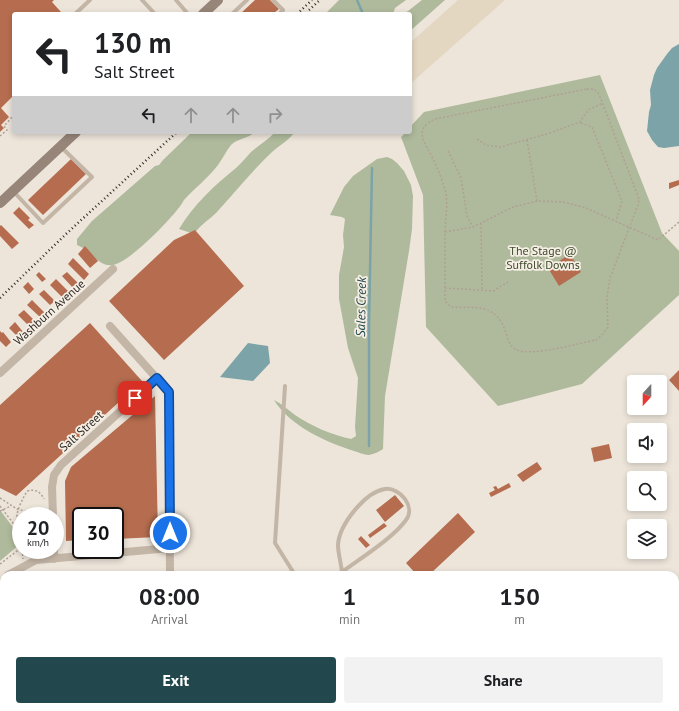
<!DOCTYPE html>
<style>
:root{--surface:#fff;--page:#f2f2f2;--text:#202124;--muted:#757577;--accent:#22484d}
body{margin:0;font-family:"PT Sans",sans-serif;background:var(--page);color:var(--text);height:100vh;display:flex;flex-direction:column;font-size:15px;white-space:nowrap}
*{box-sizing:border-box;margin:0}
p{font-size:13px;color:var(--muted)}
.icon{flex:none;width:22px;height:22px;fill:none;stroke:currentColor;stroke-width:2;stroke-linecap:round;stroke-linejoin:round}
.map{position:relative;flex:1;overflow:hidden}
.panel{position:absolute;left:0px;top:571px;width:679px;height:140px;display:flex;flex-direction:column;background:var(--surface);border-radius:12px 12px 0 0;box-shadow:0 2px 6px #0003}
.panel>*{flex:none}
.top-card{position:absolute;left:12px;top:12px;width:400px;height:122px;border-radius:4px;box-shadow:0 2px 6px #0003;background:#fff;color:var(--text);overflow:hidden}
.needle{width:26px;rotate:201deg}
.fabs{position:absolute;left:627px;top:375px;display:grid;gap:8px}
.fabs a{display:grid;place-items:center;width:40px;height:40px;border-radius:4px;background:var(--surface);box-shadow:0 2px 6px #0003;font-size:20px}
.speed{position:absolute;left:12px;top:507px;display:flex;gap:8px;font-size:20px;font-weight:700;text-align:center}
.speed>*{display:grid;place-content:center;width:52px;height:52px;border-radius:50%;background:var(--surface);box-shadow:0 2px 6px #0003;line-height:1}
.speed small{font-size:10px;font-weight:400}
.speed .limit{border:2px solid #111;border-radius:6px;background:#fff;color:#111}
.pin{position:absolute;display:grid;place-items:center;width:34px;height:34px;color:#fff;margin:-17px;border-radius:8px;box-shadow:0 2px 6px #0006}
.me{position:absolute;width:44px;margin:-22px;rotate:0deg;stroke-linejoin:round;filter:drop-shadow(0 0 3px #0008)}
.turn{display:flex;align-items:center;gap:14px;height:84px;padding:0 16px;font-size:18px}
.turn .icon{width:52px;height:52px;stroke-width:2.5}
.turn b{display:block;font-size:28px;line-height:34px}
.lanes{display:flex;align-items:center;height:38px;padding:0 16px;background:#0003;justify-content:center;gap:20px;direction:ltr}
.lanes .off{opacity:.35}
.eta{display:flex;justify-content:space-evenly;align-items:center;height:68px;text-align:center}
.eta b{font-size:24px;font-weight:800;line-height:28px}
.action{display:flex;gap:8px;margin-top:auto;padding:8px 16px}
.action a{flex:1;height:46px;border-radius:4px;background:var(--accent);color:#fff;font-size:16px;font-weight:800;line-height:46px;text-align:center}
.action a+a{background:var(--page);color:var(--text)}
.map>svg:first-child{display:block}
</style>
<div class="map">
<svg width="679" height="711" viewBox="0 0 679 711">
<rect width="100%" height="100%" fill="#ede5da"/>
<path fill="#afba9c" d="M339,0H406L395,8L393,14H325Z
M422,0H445L410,31V14H402L408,11Z
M600,75L662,233L679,251V295L582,384L498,406L426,327L423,195L401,137L406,132H410V127L424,112Z
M192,132H255C248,139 238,138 231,145C226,151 223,158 218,165C208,178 195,188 184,200C182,203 180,207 177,210C167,223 128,263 113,265C100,267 94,255 85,249C82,247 79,246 77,245V239L92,221L155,166L159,165L163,160Z
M275,132H295C289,140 280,145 272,152C252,171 235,192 216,213C209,220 200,225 194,234L179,229C194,204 214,186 236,168C242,163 246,157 251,152C259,145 268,140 275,132Z
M387,157L392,159L397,163L404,171L411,185L413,196L412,229L409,251L385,396L383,449C379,452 374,454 369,455C364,455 358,452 354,451C326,442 290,426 274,400C282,404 288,410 295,415C311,426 332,435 351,439L356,436L355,427L358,378L348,348L339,299V275L344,247L343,235L345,219L342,217L330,215L344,187L353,176L377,159Z
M0,510L15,530L20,544L0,561Z"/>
<path fill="#e4d7c2" d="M458,0H505L410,84V43Z"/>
<path fill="#7ca3a7" d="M679,44V146L664,148L658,147L652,140L647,131L649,112L651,105L650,90L654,75L657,68L667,54L672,48Z
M248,343L268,346L270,363L253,381L220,377Z"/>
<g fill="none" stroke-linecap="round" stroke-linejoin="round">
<path stroke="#7ca3a7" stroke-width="2.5" d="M357,0L363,14
M369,446V324L372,168"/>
</g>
<path fill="#b66d4f" d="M0,0H54L52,2L61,12L60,14H14V95L1,108L9,117L1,125L4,128L0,132Z
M255,0H270L279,9L274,13L276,14H240Z
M71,159L86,174L43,215L28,200Z
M679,180V185L669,189V183Z
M19,207L30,218L28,220L34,225L29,229L13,213Z
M1,225L19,243L12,249L0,236V226Z
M195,230L244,286L164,360L109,301L174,240Z
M85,246L98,261L90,268L78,254Z
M570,254L581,272L559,286L548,268Z
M73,258L89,274L84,280L68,264Z
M39,272L46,279L42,282L36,275Z
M67,272L78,283L73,288L62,276Z
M56,279L69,292L63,298L50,285Z
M28,282L34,289L29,294L23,287Z
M44,290L55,301L50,305L39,294Z
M32,300L45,313L41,318L27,305Z
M24,310L35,321L29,326L18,315Z
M15,322L24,333L19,338L9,328Z
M90,323L142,381L16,496L0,488V405Z
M0,331L2,333L3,332L11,342L6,347L0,341Z
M679,370V391L669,380Z
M155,396L158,537L115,539V516H81V540L66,541L65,481L71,467Z
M609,444L612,458L594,462L591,448Z
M537,462L542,469L523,482L517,475Z
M509,483L511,487L491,497L489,493L495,490L493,487L496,486L498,489Z
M395,495L404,506L385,522L376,510Z
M458,513L475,532L429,575H417L406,563Z
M384,523L387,526L370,538L368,535Z
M361,536L370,545L366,548L358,539Z"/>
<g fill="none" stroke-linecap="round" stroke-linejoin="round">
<path stroke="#afa092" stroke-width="1.5" stroke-dasharray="2 2" stroke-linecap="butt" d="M587,89H594L599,94L639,199L638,205L610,278L607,297L608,327L603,334L596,340C579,343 529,358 515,349C509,345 508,339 506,333C496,303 478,308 451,307L445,301C445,279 445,256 445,234C445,220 448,207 446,193C443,182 438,169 433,159C425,142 412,130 435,119Z
M581,123L592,127L622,201L616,221
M0,136L7,130L4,126L14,115
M477,139L486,145L500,147L547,134L580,122L588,110L603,103
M527,140L537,201
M448,151L461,178L467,216L473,227
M481,223L482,290
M445,232L473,227L513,207L537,201L563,202L586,208L658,240L679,222
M445,288L493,291L508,282
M0,498L17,509L25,511L37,516
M0,506L16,527
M0,511L11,506
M17,530L21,544
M21,536C12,518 18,508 27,491C35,489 40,491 44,499
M22,550L23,559
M0,564L21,548"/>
<path stroke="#c4b6a7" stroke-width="4" d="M142,0L155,14
M176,0L188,14
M273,0L283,10L279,14
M75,14L90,0
M232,14L247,0
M13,191L43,223L92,177L61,147
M285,386L275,543L295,575
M341,575L342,572C341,563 338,553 338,545C339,525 365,492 385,489C400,487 416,507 406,520C393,538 361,558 342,572
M0,690L4,688
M334,711V707"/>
<path stroke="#c4b6a7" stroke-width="8" d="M110,326L169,392L170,575
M0,373L113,269
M53,516L52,487L54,475L61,465L157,378
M54,550V559
M8,575L36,560L170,548
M171,707L172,711
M54,711L62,707"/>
<path stroke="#978579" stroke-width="10" d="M203,14L218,0
M0,203L76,132
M0,650L4,657
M675,654L679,652
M25,707L27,711
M36,707L38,711
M11,711L15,707
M592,711L598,707"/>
<path stroke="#312b27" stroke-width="2.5" stroke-dasharray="1 3" stroke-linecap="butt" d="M309,10L320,0
M297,14L312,0
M0,298L66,234L177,132"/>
</g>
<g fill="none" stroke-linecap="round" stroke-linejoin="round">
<g stroke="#114b97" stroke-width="10">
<path id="route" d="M135,398L157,378L169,392L170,533"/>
</g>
<use href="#route" stroke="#1a73e8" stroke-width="7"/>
</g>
<g text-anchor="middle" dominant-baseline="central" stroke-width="3.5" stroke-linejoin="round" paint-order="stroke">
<g font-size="12" fill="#404c2e" stroke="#f6efe5">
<text x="543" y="250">The Stage @<tspan x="543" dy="14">Suffolk Downs</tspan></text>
</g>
<g font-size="12" fill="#312b27" stroke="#f6efe5">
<text transform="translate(49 312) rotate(-42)">Washburn Avenue</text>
<text transform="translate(81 431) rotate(-42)">Salt Street</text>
</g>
<g font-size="13" font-style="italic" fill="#22484d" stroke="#f6efe5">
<text transform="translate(361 307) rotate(-89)">Sales Creek</text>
</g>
</g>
</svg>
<div class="fabs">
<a><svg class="needle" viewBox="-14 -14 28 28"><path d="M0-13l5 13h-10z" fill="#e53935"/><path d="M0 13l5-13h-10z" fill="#757577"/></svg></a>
<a><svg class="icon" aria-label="sound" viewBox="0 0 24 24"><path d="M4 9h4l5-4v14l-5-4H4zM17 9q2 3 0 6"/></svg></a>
<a><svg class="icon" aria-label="search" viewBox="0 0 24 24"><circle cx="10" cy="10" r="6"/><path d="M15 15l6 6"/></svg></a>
<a><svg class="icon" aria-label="layers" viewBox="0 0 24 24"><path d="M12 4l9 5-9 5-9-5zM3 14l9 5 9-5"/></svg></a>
</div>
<div class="speed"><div>20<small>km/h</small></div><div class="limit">30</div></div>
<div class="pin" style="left:135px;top:398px;background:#d93025"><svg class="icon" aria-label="arrive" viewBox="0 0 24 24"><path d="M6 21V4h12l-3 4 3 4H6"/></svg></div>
<svg class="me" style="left:170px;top:533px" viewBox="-20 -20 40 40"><circle r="17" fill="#1a73e8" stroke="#fff" stroke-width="3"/><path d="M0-11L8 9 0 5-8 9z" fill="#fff"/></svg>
<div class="top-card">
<div class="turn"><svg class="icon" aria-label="left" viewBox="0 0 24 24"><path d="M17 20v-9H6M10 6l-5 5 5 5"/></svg><div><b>130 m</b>Salt Street</div></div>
<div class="lanes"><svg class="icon" aria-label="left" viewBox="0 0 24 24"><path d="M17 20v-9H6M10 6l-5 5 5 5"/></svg><svg class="icon off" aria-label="ahead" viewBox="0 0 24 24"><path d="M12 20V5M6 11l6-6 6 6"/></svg><svg class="icon off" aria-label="ahead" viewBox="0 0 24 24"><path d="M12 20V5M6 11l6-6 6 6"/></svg><svg class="icon off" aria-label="right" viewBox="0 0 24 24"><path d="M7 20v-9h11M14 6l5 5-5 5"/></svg></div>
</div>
<section class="panel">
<div class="eta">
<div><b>08:00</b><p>Arrival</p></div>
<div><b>1</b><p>min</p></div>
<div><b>150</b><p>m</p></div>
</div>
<div class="action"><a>Exit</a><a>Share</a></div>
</section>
</div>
